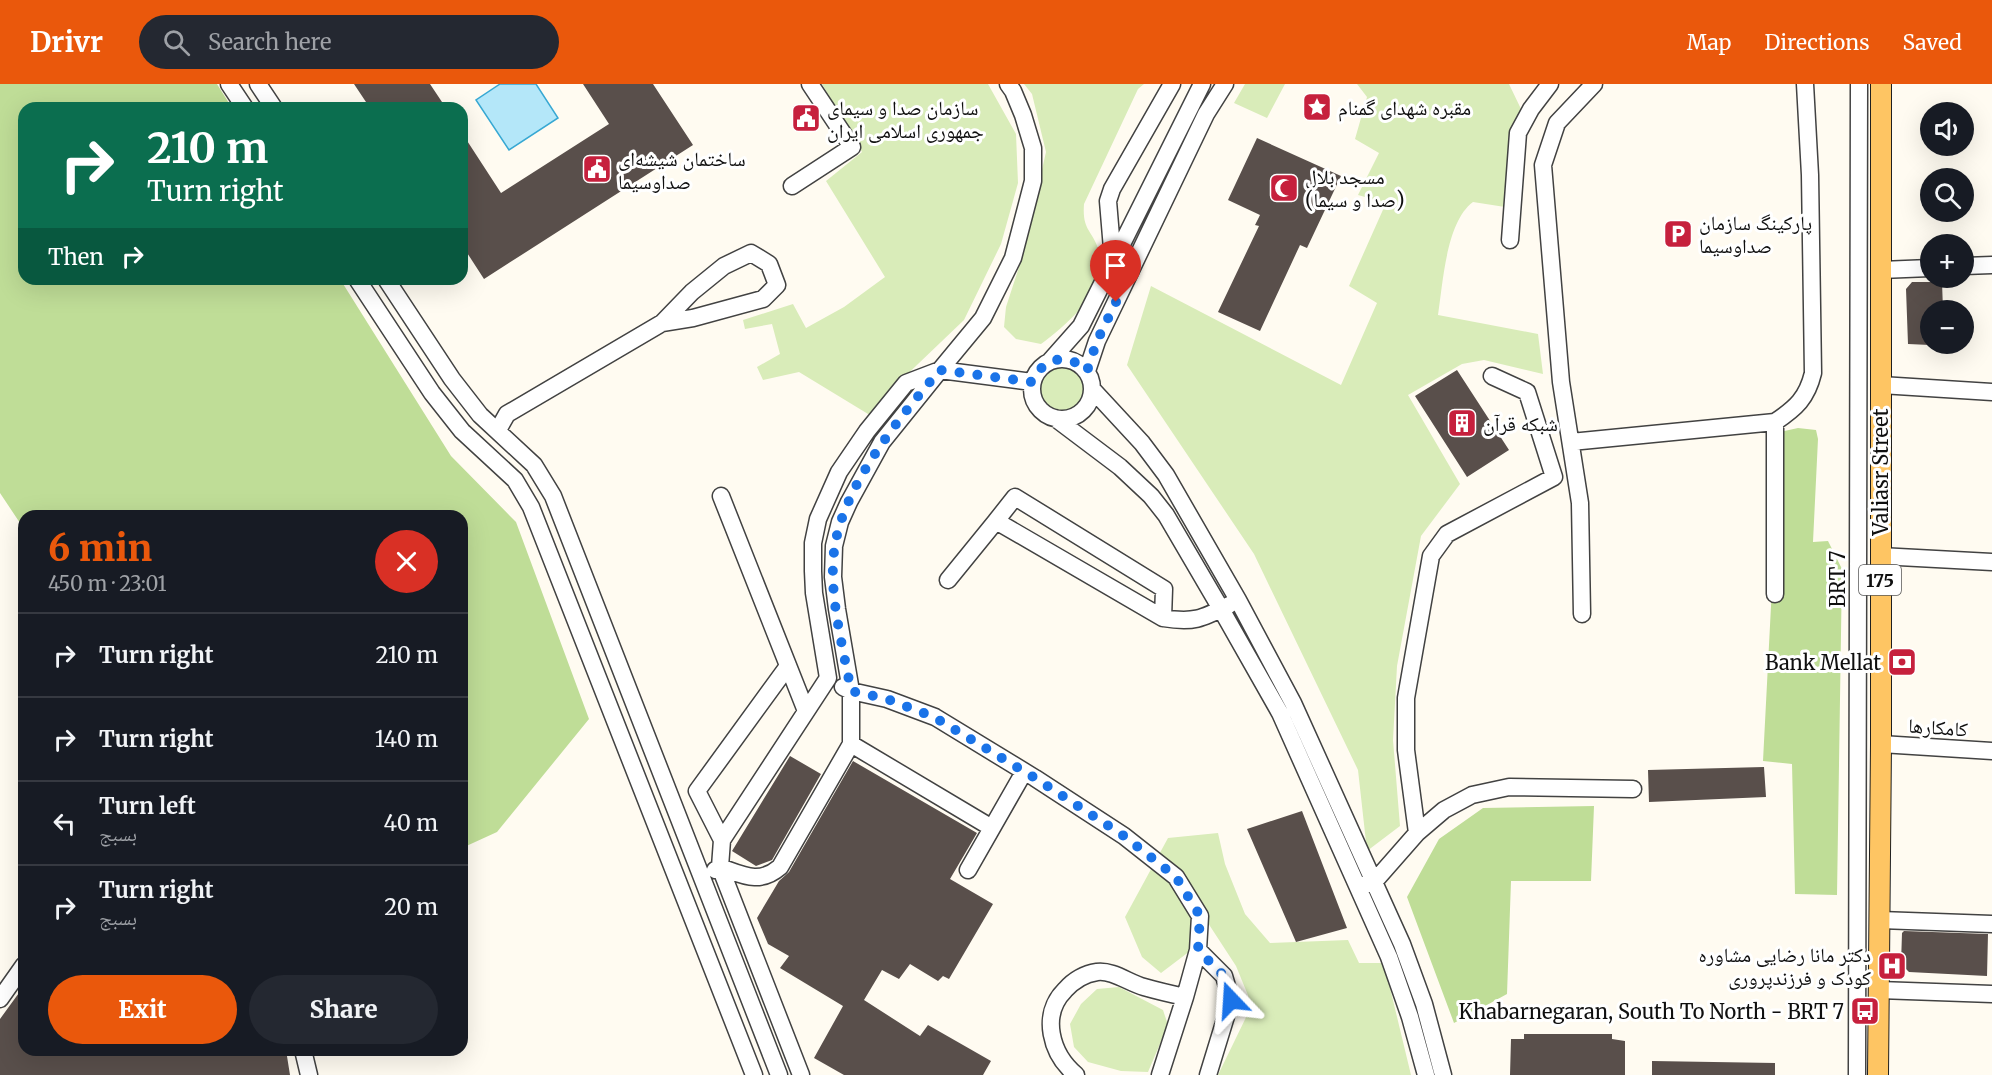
<!DOCTYPE html>
<meta charset="utf-8">
<style>
:root{--surface:#171b24;--page:#242831;--text:#f1f3f6;--muted:#9ea1a6;--line:#363941;--accent:#ea580c}
body{margin:0;font-family:Merriweather,"Noto Naskh Arabic",serif;background:var(--page);color:var(--text);height:100vh;display:flex;flex-direction:column;font-size:22px;white-space:nowrap}
*{box-sizing:border-box;margin:0}
p{font-size:20px;color:var(--muted)}
.icon{flex:none;width:33px;height:33px;fill:none;stroke:currentColor;stroke-width:2;stroke-linecap:round;stroke-linejoin:round}
.map{position:relative;flex:1;overflow:hidden}
.drawer{position:absolute;left:18px;top:426px;width:450px;height:546px;display:flex;flex-direction:column;background:var(--surface);border-radius:18px;box-shadow:0 6px 24px #0002}
.drawer>*{flex:none}
.hud{position:absolute;left:18px;top:18px;width:450px;height:183px;border-radius:18px;box-shadow:0 6px 24px #0002;background:#0b6e4f;color:#fff;overflow:hidden}
.controls{position:absolute;left:1920px;top:18px;display:grid;gap:12px}
.controls a{display:grid;place-items:center;width:54px;height:54px;border-radius:50%;background:var(--surface);box-shadow:0 6px 24px #0002;font-size:30px}
.pin{position:absolute;display:grid;place-items:center;width:51px;height:51px;color:#fff;margin:-62px -26px;border-radius:50% 50% 50% 0;rotate:-45deg;box-shadow:0 0 6px #0007}
.pin .icon{rotate:45deg}
.me{position:absolute;width:66px;margin:-33px;rotate:340deg;stroke-linejoin:round;filter:drop-shadow(0 0 4px #0008)}
.turn{display:flex;align-items:center;gap:21px;height:126px;padding:0 30px;font-size:27px}
.turn .icon{width:78px;height:78px;stroke-width:2.5}
.turn b{display:block;font-size:42px;line-height:51px}
.then{display:flex;align-items:center;height:57px;padding:0 30px;background:#0003;gap:12px;font-size:22px}
.round{display:grid;place-items:center;flex:none;width:63px;height:63px;border-radius:32px;background:var(--page)}
.summary{display:flex;align-items:center;justify-content:space-between;height:102px;padding:0 30px}
h1{font-size:36px;font-weight:800;line-height:45px;color:var(--accent)}
.action{display:flex;gap:12px;margin-top:auto;padding:12px 30px}
.action a{flex:1;height:69px;border-radius:36px;background:var(--accent);color:#fff;font-size:24px;font-weight:800;line-height:69px;text-align:center}
.action a+a{background:var(--page);color:var(--text)}
ul{padding:0;list-style:none}
li{display:flex;align-items:center;gap:18px;height:84px;padding:0 30px;border-top:2px solid var(--line)}
li div{flex:1}
li b{display:block;font-size:22px}
li em{font-style:normal}
header{display:flex;align-items:center;gap:36px;box-sizing:border-box;height:84px;padding:0 30px;background:var(--accent);color:#fff}
header strong{font-size:28px}
nav{display:flex;gap:33px;margin-inline-start:auto;font-size:21px}
.search{width:420px;height:54px;background:var(--page);display:flex;align-items:center;gap:15px;box-sizing:border-box;padding:0 21px;border-radius:33px;color:var(--muted);font-size:22px}
.map>svg:first-child{display:block}
</style>
<header>
<strong>Drivr</strong>
<div class="search"><svg class="icon" aria-label="search" viewBox="0 0 24 24"><circle cx="10" cy="10" r="6"/><path d="M15 15l6 6"/></svg>Search here</div>
<nav><a>Map</a><a>Directions</a><a>Saved</a></nav>
</header>
<div class="map">
<svg width="1992" height="991" viewBox="0 0 1992 991">
<rect width="100%" height="100%" fill="#fffbf1"/>
<path fill="#d9ecb9" d="M822,0H988L1016,50L1018,99L1001,160L964,236L895,302L873,333L799,288L763,296L757,283L780,270L772,240L745,245L743,236L793,220L806,244L844,223L885,193L826,97L862,68Z
M1024,0H1144L1138,5L1084,120C1082,147 1092,145 1099,167C1110,205 1067,240 1041,260L1016,255L1004,243L1006,223L1021,177L1046,68L1032,10Z
M1245,0H1285L1267,34L1234,19Z
M1357,0H1509L1521,25L1509,53L1505,123L1473,118C1446,138 1443,199 1438,231L1538,250L1543,290L1484,276L1462,280L1408,311L1460,400L1421,452L1397,582L1393,656L1400,742L1367,767L1358,686L1254,470L1127,281L1151,202L1341,301L1377,219L1349,202L1386,119L1358,111L1379,69L1355,55L1367,13Z
M1037 304a24 24 0 1 1 48 0a24 24 0 1 1-48 0Z
M1218,749L1225,780L1245,830L1270,859L1348,856L1359,879H1384L1411,991H1218L1252,921L1236,882L1208,839L1190,867L1161,889L1142,873L1125,833L1168,754Z
M1119,903L1163,926L1168,941L1148,988L1121,987L1088,978L1074,963L1070,940L1081,920L1097,905Z"/>
<path fill="#bfdd97" d="M0,0H217L232,24H24V195H340L451,372L516,438L589,635L497,748L462,764V432H24V445L0,409Z
M1798,344L1816,346L1818,355L1813,458L1828,457L1842,485L1837,811L1795,810L1792,680L1763,677L1780,348Z
M1594,722L1591,797H1511L1507,910L1454,939L1407,813L1439,755L1483,724Z"/>
<path fill="#b4e7f9" stroke="#37a8d3" stroke-width="1.5" d="M500,0H536L558,34L509,66L476,16Z"/>
<path fill="#594f4b" d="M354,0H430L446,24H370Z
M583,0H653L693,61L484,195L462,161V49L501,109L609,40Z
M1257,54L1341,92L1307,164L1300,161L1260,247L1218,228L1259,142L1255,141L1260,131L1228,116Z
M1912,198H1942L1943,226H1930V261L1908,260L1906,205Z
M1457,286L1509,366L1467,393L1415,312Z
M790,672L821,690L772,776L756,782L732,767Z
M853,677L977,749L950,795L993,820L949,895L943,892L938,897L910,880L899,895L882,886L864,916L920,952L928,941L991,977L983,991H844L814,974L843,922L780,884L789,872L768,860L757,834L779,797L789,788Z
M1764,683L1766,713L1649,718L1648,686Z
M1302,727L1347,844L1296,858L1247,745Z
M1904,847L1988,850L1987,892L1909,888L1901,880L1902,849Z
M24,902V966H286L290,991H0V935Z
M1524,950H1612V955L1625,957V991H1510L1511,955H1524Z
M1652,977L1775,979V991H1652Z"/>
<g fill="none" stroke-linecap="round" stroke-linejoin="round">
<g stroke="#424242" stroke-width="19">
<path id="minor" d="M229,0L245,24
M258,0L274,24
M792,102L852,63L810,0
M1510,156L1518,49L1531,25L1550,0
M1113,177L1108,117L1112,105L1172,0
M1964,182L1992,181
M1881,186L1930,184
M357,195L432,309L462,347L515,396L531,423L754,991
M386,195L452,295L480,331L534,381L553,412L779,991
M1032 305a30 30 0 1 1 60 0a30 30 0 1 1-60 0Z
M1050,277L1081,242L1202,0
M1087,287L1097,257L1206,30L1225,0
M1881,301L1992,308
M1092,305L1142,359L1166,391L1238,516L1293,619L1402,860L1424,920L1443,991
M1055,334L1120,383L1151,412L1166,431L1221,525L1280,629L1389,873L1410,933L1426,991
M498,346L507,330L662,239L693,234L763,215L777,201L769,180L751,169L724,182L692,208L662,239
M1571,358L1775,338
M721,412L806,627
M996,437L1015,413L1164,505L1163,534
M1880,472L1992,478
M948,496L996,437L1163,534C1193,539 1202,535 1229,521
M1775,510V338C1796,324 1807,314 1813,289L1810,91L1805,0
M1582,530L1580,419L1561,298L1543,81L1557,39L1594,0
M843,603L851,607L887,615L935,633L1035,694L1124,752L1176,793L1200,832L1198,866L1185,913
M851,660L992,744
M1881,660L1992,667
M1417,749L1406,666V614L1431,472L1447,450L1554,393L1527,308L1492,292
M722,756L697,707L788,582
M715,786L720,783C743,791 759,801 780,783L851,660V607L837,525L833,493L834,462L840,438L849,418L882,358L940,286L1032,298
M968,786L1024,688
M1364,801L1374,798L1417,749L1444,726L1472,711L1509,703L1633,705
M1880,836L1992,840
M1198,866L1224,892L1231,916L1208,991
M1879,906L1992,910
M0,915L24,881
M303,966L309,991
M801,991L720,783L722,756L828,594L814,509L813,487V459L818,435L839,388L867,347L906,299L940,286L983,234L1013,174L1033,97V64L1023,31L1013,7L1008,0
M1076,991C1051,970 1040,931 1065,906C1073,897 1084,890 1097,888C1113,886 1129,899 1144,903C1158,907 1171,910 1185,913L1160,991
M1857,991L1859,0"/>
</g>
<g stroke="#202020" stroke-width="22">
<path id="major" d="M1878,991L1881,660V0"/>
</g>
<use href="#minor" stroke="#fff" stroke-width="16"/>
<use href="#major" stroke="#fec563" stroke-width="20"/>
</g>
<g fill="none" stroke-linecap="round" stroke-linejoin="round">
<path stroke="#1a73e8" stroke-width="10" stroke-dasharray="0 18" d="M1116,218L1097,257L1087,287C1068,268 1043,273 1032,298L940,286C901,332 845,399 835,461C827,506 843,562 851,607L887,615L934,633L1035,694L1124,752L1176,793L1200,832L1198,866L1224,892L1231,916"/>
</g>
<defs>
<g id="sight-square" transform="scale(1.5)"><rect x="-9" y="-9" width="18" height="18" rx="4" fill="#c6203d" stroke="#fff"/><path d="M0-6L1.8-2.2L6-1.7L2.9 1.2L3.7 5.4L0 3.3L-3.7 5.4L-2.9 1.2L-6-1.7L-1.8-2.2Z" fill="#fff"/></g>
<g id="civic-square" transform="scale(1.5)"><rect x="-9" y="-9" width="18" height="18" rx="4" fill="#c6203d" stroke="#fff"/><path d="M-.6-6.5H3V-4.5H.6V-3L4-1V1h2V6H-6V1h2V-1L-.6-3ZM-1.2 2.5V6h2.4V2.5Z" fill="#fff"/></g>
<g id="mosque-square" transform="scale(1.5)"><rect x="-9" y="-9" width="18" height="18" rx="4" fill="#c6203d" stroke="#fff"/><path d="M3.5-4.9A6 6 0 1 0 3.5 4.9A5 5 0 1 1 3.5-4.9Z" fill="#fff"/></g>
<g id="parking-square" transform="scale(1.5)"><rect x="-9" y="-9" width="18" height="18" rx="4" fill="#c6203d" stroke="#fff"/><path d="M-3.5-5.5H1a3.5 3.5 0 0 1 0 7H-1V5.5H-3.5ZM-1-3.4V-.6H.8a1.4 1.4 0 0 0 0-2.8Z" fill="#fff"/></g>
<g id="building-square" transform="scale(1.5)"><rect x="-9" y="-9" width="18" height="18" rx="4" fill="#c6203d" stroke="#fff"/><path d="M-4-6H4V6H1V3H-1V6H-4ZM-2.5-4.3h1.7v1.8h-1.7ZM.8-4.3h1.7v1.8H.8ZM-2.5-1h1.7V.8h-1.7ZM.8-1h1.7V.8H.8Z" fill="#fff"/></g>
<g id="bank-square" transform="scale(1.5)"><rect x="-9" y="-9" width="18" height="18" rx="4" fill="#c6203d" stroke="#fff"/><path d="M-6-4H6V4H-6ZM0-2.3a2.3 2.3 0 1 0 0 4.6a2.3 2.3 0 1 0 0-4.6Z" fill="#fff"/></g>
<g id="hospital-square" transform="scale(1.5)"><rect x="-9" y="-9" width="18" height="18" rx="4" fill="#c6203d" stroke="#fff"/><path d="M-5-5h3v3.5h4V-5h3V5h-3V1.5h-4V5h-3Z" fill="#fff"/></g>
<g id="bus-square" transform="scale(1.5)"><rect x="-9" y="-9" width="18" height="18" rx="4" fill="#c6203d" stroke="#fff"/><path d="M-5-6H5V4H4V6H2V4H-2V6H-4V4H-5ZM-3.5-4V0h7V-4ZM-3.5 1.2v1.5H-2V1.2ZM2 1.2v1.5H3.5V1.2Z" fill="#fff"/></g>
</defs>
<g fill-rule="evenodd">
<use href="#sight-square" x="1317" y="23"/>
<use href="#civic-square" x="806" y="34"/>
<use href="#civic-square" x="597" y="85"/>
<use href="#mosque-square" x="1284" y="104"/>
<use href="#parking-square" x="1678" y="150"/>
<use href="#building-square" x="1462" y="339"/>
<use href="#bank-square" x="1902" y="578"/>
<use href="#hospital-square" x="1892" y="882"/>
<use href="#bus-square" x="1865" y="927"/>
</g>
<g text-anchor="middle" dominant-baseline="central" stroke-width="6" stroke-linejoin="round" paint-order="stroke">
<rect fill="#fff" stroke="#575757" stroke-width="1.5" x="1859" y="481" width="42" height="30" rx="4.5"/>
<g font-size="18" font-weight="bold" fill="#0f0f0f">
<text x="1880" y="496">175</text>
</g>
<g font-size="20" fill="#0f0f0f" stroke="#fff" text-anchor="start">
<text x="827" y="23">سازمان صدا و سیمای<tspan x="827" dy="23">جمهوری اسلامی ایران</tspan></text>
<text x="1338" y="23">مقبره شهدای گمنام</text>
<text x="618" y="74">ساختمان شیشه‌ای<tspan x="618" dy="23">صداوسیما</tspan></text>
<text x="1305" y="92">مسجد بلال<tspan x="1305" dy="23">(صدا و سیما)</tspan></text>
<text x="1699" y="138">پارکینگ سازمان<tspan x="1699" dy="23">صداوسیما</tspan></text>
<text x="1483" y="339">شبکه قرآن</text>
<text x="1881" y="578" text-anchor="end">Bank Mellat</text>
<text x="1871" y="870" text-anchor="end">دکتر مانا رضایی مشاوره<tspan x="1871" dy="23">کودک و فرزندپروری</tspan></text>
<text x="1844" y="927" text-anchor="end">Khabarnegaran, South To North - BRT 7</text>
</g>
<g font-size="20" fill="#0f0f0f" stroke="#fff">
<text transform="translate(1880 388) rotate(-90)">Valiasr Street</text>
<text transform="translate(1837 495) rotate(-90)">BRT 7</text>
<text transform="translate(1938 643) rotate(4)">کامکارها</text>
</g>
</g>
</svg>
<div class="controls">
<a><svg class="icon" aria-label="sound" viewBox="0 0 24 24"><path d="M4 9h4l5-4v14l-5-4H4zM17 9q2 3 0 6"/></svg></a>
<a><svg class="icon" aria-label="search" viewBox="0 0 24 24"><circle cx="10" cy="10" r="6"/><path d="M15 15l6 6"/></svg></a>
<a>+</a>
<a>−</a>
</div>
<div class="pin" style="left:1116px;top:218px;background:#d93025"><svg class="icon" aria-label="arrive" viewBox="0 0 24 24"><path d="M6 21V4h12l-3 4 3 4H6"/></svg></div>
<svg class="me" style="left:1231px;top:916px" viewBox="-20 -20 40 40"><path d="M0-17L14 15 0 8-14 15z" fill="#1a73e8" stroke="#fff" stroke-width="4"/></svg>
<div class="hud">
<div class="turn"><svg class="icon" aria-label="right" viewBox="0 0 24 24"><path d="M7 20v-9h11M14 6l5 5-5 5"/></svg><div><b>210 m</b>Turn right</div></div>
<div class="then">Then<svg class="icon" aria-label="right" viewBox="0 0 24 24"><path d="M7 20v-9h11M14 6l5 5-5 5"/></svg></div>
</div>
<section class="drawer">
<div class="summary"><div><h1>6 min</h1><p>450 m · 23:01</p></div><a class="round" style="background:#d93025;color:#fff"><svg class="icon" aria-label="close" viewBox="0 0 24 24"><path d="M6 6l12 12M18 6L6 18"/></svg></a></div>
<ul>
<li><svg class="icon" aria-label="right" viewBox="0 0 24 24"><path d="M7 20v-9h11M14 6l5 5-5 5"/></svg><div><b>Turn right</b></div><em>210 m</em></li>
<li><svg class="icon" aria-label="right" viewBox="0 0 24 24"><path d="M7 20v-9h11M14 6l5 5-5 5"/></svg><div><b>Turn right</b></div><em>140 m</em></li>
<li><svg class="icon" aria-label="left" viewBox="0 0 24 24"><path d="M17 20v-9H6M10 6l-5 5 5 5"/></svg><div><b>Turn left</b><p>بسبج</p></div><em>40 m</em></li>
<li><svg class="icon" aria-label="right" viewBox="0 0 24 24"><path d="M7 20v-9h11M14 6l5 5-5 5"/></svg><div><b>Turn right</b><p>بسبج</p></div><em>20 m</em></li>
</ul>
<div class="action"><a>Exit</a><a>Share</a></div>
</section>
</div>
